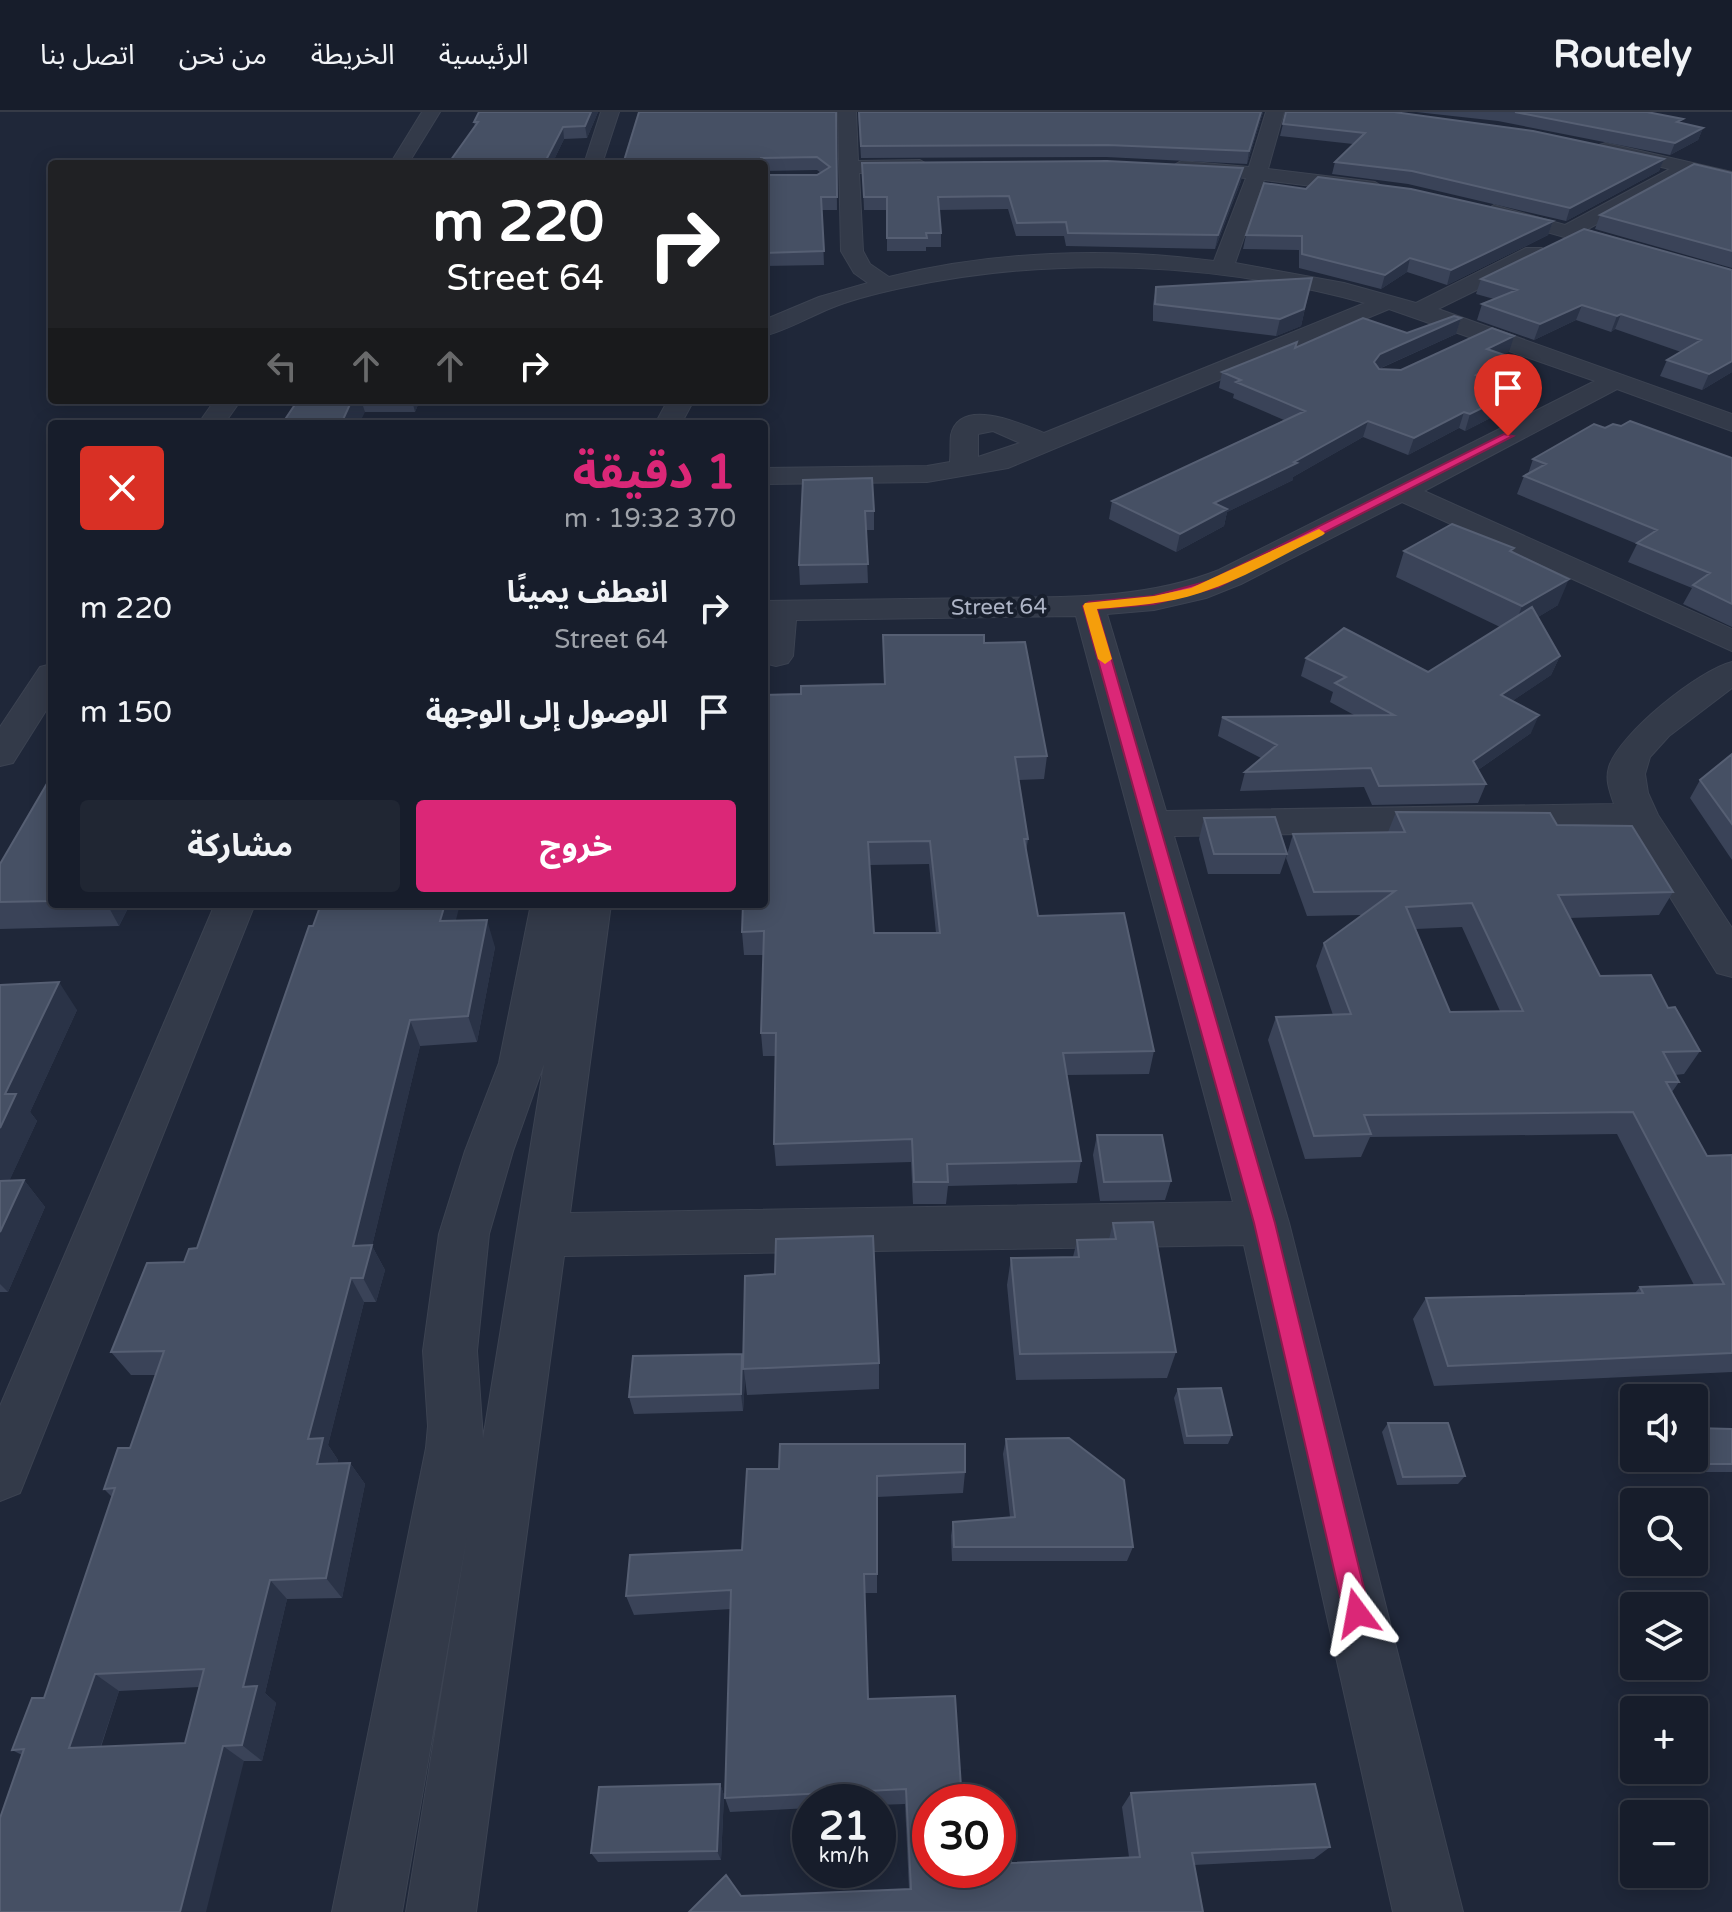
<!DOCTYPE html>
<html lang="ar">
<meta charset="utf-8">
<style>
:root{--surface:#171d2b;--page:#202633;--text:#f1f3f6;--muted:#9ea2a9;--line:#363b47;--accent:#db2777}
body{margin:0;font-family:"Varela Round","Noto Sans Arabic",sans-serif;background:var(--page);color:var(--text);direction:rtl;height:100vh;display:flex;flex-direction:column;font-size:30px;white-space:nowrap}
*{box-sizing:border-box;margin:0}
p{font-size:26px;color:var(--muted)}
.icon{flex:none;width:44px;height:44px;fill:none;stroke:currentColor;stroke-width:2;stroke-linecap:round;stroke-linejoin:round}
.map{position:relative;flex:1;overflow:hidden;direction:ltr}
.panel{position:absolute;left:48px;top:308px;width:720px;height:488px;display:flex;flex-direction:column;background:var(--surface);border-radius:8px;box-shadow:0 4px 20px #0003,0 0 0 2px var(--line);direction:rtl}
.panel>*{flex:none}
.hud{position:absolute;left:48px;top:48px;width:720px;height:244px;border-radius:8px;box-shadow:0 4px 20px #0003,0 0 0 2px var(--line);direction:rtl;background:#202124;color:#fff;overflow:hidden}
.controls{position:absolute;left:1620px;top:1272px;display:grid;gap:16px}
.controls a{display:grid;place-items:center;width:88px;height:88px;border-radius:8px;background:var(--surface);box-shadow:0 4px 20px #0003,0 0 0 2px var(--line);font-size:40px}
.speed{position:absolute;left:792px;top:1672px;display:flex;gap:16px;font-size:40px;font-weight:700;text-align:center}
.speed>*{display:grid;place-content:center;width:104px;height:104px;border-radius:50%;background:var(--surface);box-shadow:0 4px 20px #0003,0 0 0 2px var(--line);line-height:1}
.speed small{font-size:20px;font-weight:400}
.speed .limit{border:12px solid #d22;background:#fff;color:#111}
.pin{position:absolute;display:grid;place-items:center;width:68px;height:68px;color:#fff;margin:-82px -34px;border-radius:50% 50% 50% 0;rotate:-45deg;box-shadow:0 0 8px #0007}
.pin .icon{rotate:45deg}
.me{position:absolute;width:88px;margin:-44px;rotate:347deg;stroke-linejoin:round;filter:drop-shadow(0 0 6px #0008)}
.turn{display:flex;align-items:center;gap:28px;height:168px;padding:0 32px;font-size:36px}
.turn .icon{width:104px;height:104px;stroke-width:2.5}
.turn b{display:block;font-size:56px;line-height:68px}
.lanes{display:flex;align-items:center;height:76px;padding:0 32px;background:#0003;justify-content:center;gap:40px;direction:ltr}
.lanes .off{opacity:.35}
.round{display:grid;place-items:center;flex:none;width:84px;height:84px;border-radius:8px;background:var(--page)}
.head{display:flex;align-items:center;justify-content:space-between;height:136px;padding:0 32px}
h1{font-size:48px;font-weight:700;line-height:60px;color:var(--accent)}
.button{display:flex;gap:16px;margin-top:auto;padding:16px 32px}
.button a{flex:1;height:92px;border-radius:8px;background:var(--accent);color:#fff;font-size:32px;font-weight:700;line-height:92px;text-align:center}
.button a+a{background:var(--page);color:var(--text)}
ul{padding:0;list-style:none}
li{display:flex;align-items:center;gap:24px;height:104px;padding:0 32px}
li div{flex:1}
li b{display:block;font-size:30px}
li em{font-style:normal}
header{display:flex;align-items:center;gap:48px;box-sizing:border-box;height:112px;padding:0 40px;background:var(--surface);border-bottom:2px solid var(--line)}
header strong{font-size:38px}
nav{display:flex;gap:44px;margin-inline-start:auto;font-size:28px}
.map>svg:first-child{display:block}
</style>
<header>
<strong>Routely</strong>
<nav><a>الرئيسية</a><a>الخريطة</a><a>من نحن</a><a>اتصل بنا</a></nav>
</header>
<div class="map">
<svg width="1732" height="1800" viewBox="0 0 1732 1800">
<rect width="100%" height="100%" fill="#1f2739"/>
<g fill="none" stroke-linecap="round" stroke-linejoin="round">
<g stroke="#3c4352" stroke-width="2">
<path id="minor" d="M422,0H440L408,52H390Z
M601,0H619L602,52H584Z
M838,0H856L858,49L920,48L930,54L920,60L859,61L863,139L870,152L889,165C992,139 1109,135 1214,149L1246,66L1181,61L1171,55L1181,49L1249,55L1266,0H1284L1268,57L1375,70L1385,76L1375,82L1264,68L1235,151L1344,171L1416,191L1526,136H1542L1545,141L1542,146L1438,197L1732,302V319L1617,277L1424,379L1732,517V539L1402,390L1241,472L1206,486L1154,498L1107,502L1166,699L1614,692C1610,680 1605,668 1609,655C1619,622 1699,558 1732,550V576L1669,624L1650,645L1645,662L1648,681L1658,703L1732,816V865L1717,861L1628,717L1174,724L1289,1111L1463,1800H1393L1244,1133L564,1144L476,1800H406L467,1424L402,1800H332L426,1336L428,1314L423,1239L439,1122L465,1039L499,951L531,792H611L570,1101L1233,1090L1076,504L796,508L793,544L788,551L776,554L764,551V489C837,488 911,487 984,486C1064,485 1144,488 1219,458L1595,269L1389,197L1008,356L927,370L764,372V356L927,354L950,350C951,341 950,331 951,323C960,284 1022,312 1044,321L1365,191C1216,150 1053,143 901,176C878,181 853,187 831,196C809,205 787,218 764,224V208L819,185L868,171L854,161L841,139ZM993,319L1020,331L978,345V322ZM544,952L483,1327L477,1239L489,1122L513,1039Z
M1606,31L1732,60V72L1688,62L1586,118L1732,159V173L1487,103L1484,99L1494,93L1565,113L1670,57L1599,41L1597,37L1599,33Z
M215,288H241L224,312H198Z
M668,288H694L681,312H655Z
M52,552V589L13,651L0,654V615L40,555Z
M215,792H255L20,1381L0,1389V1294Z"/>
</g>
<use href="#minor" fill="#333a49" fill-rule="evenodd"/>
</g>
<path fill="#3a4358" fill-rule="evenodd" d="M479,0H598L587,26L564,27L552,52H448L475,14L474,10Z
M836,0L837,98H822L824,153L764,154V63H817L821,61L817,58L764,59V52H623Z
M858,0H1263L1247,52L1106,45L861,46Z
M1416,0H1647L1681,11L1703,16L1698,28L1670,43L1498,9Z
M1283,12L1664,47L1659,59L1566,109L1408,72L1332,62L1335,50L1353,32L1280,24Z
M862,51L1243,56L1241,69L1215,137L1066,134L1064,124H1016L1008,97L939,98L941,121V135H926V139H887V98H864Z
M1732,61V156L1595,117L1600,103Z
M1553,109L1548,123L1447,173L1407,160L1381,177L1299,156V138L1243,137L1246,123Z
M1732,158V260L1702,278L1660,264L1667,248L1681,240L1615,217L1611,220L1576,208L1534,228L1477,208L1482,192L1494,187L1476,182L1481,167Z
M1312,166L1301,214L1276,224L1153,209V192L1156,175Z
M1461,206L1456,222L1379,257L1401,258L1509,240L1504,242L1510,245L1504,261L1490,268L1517,279L1512,295L1465,319L1459,316L1408,343L1363,325L1293,365V368L1227,400L1224,414L1176,440L1109,407L1112,389L1284,308L1233,286L1234,282L1219,276L1222,260L1295,236L1407,221Z
M298,288H420L415,300H365Z
M1605,316L1732,346V515L1683,492L1692,476L1628,450L1637,432L1517,382L1524,364L1528,362L1533,347Z
M803,368L874,399V418H866L868,471L800,473L799,453Z
M1404,439L1512,440L1558,493L1538,505L1560,544L1551,563L1512,589L1531,621L1478,658L1486,672L1478,691L1372,693L1364,675L1240,679L1245,660L1261,646L1218,624L1222,605L1354,603L1330,590L1333,580L1301,564L1306,546L1428,560L1500,515L1396,465Z
M883,523L984,531L1047,644L1044,667L1019,668L1028,727L1026,740L1038,804L1154,939L1149,962L1067,963L1081,1049L1077,1071L948,1074L946,1092H913L911,1050L776,1054L774,1032L776,944H763L761,921L763,843H744L742,820L801,582L884,572ZM929,752L936,821H874L870,753Z
M1732,642V748L1690,686L1700,668Z
M52,663V792H130L119,814L0,817V752Z
M1396,700L1557,713L1673,780L1659,803L1570,806L1600,864L1668,896L1700,939L1684,962L1675,963L1679,970L1672,980L1707,1044L1732,1043V1260L1434,1274L1413,1207L1426,1186L1635,1181L1640,1175L1694,1173L1617,1022L1370,1025L1361,1045L1305,1047L1268,928L1276,905L1333,903L1316,854L1324,831L1362,803L1307,804L1286,746L1293,722L1388,720ZM1462,815L1500,899L1450,900L1416,817Z
M1204,706L1287,742L1280,762H1208L1199,727Z
M456,809L495,835L477,930L420,934L372,1134L385,1158L376,1190H364L328,1333L338,1348L337,1351H350L365,1372L342,1486L287,1487L265,1581L276,1591L262,1649H244L22,1643L12,1638L44,1586L112,1385L104,1377L130,1336L156,1263H131L111,1240L197,1136ZM199,1575L185,1631L101,1635L119,1579Z
M0,873L77,898L30,1000L37,1009L9,1069L24,1068L45,1095L8,1180H0Z
M1097,1023L1171,1069L1165,1088L1100,1089L1093,1043Z
M1113,1111L1176,1240L1167,1266L1016,1268L1007,1173L1011,1146L1073,1145L1077,1128L1109,1127Z
M633,1244L879,1251V1277L747,1283L745,1267L743,1299L634,1302L629,1285Z
M1178,1277L1232,1323L1228,1332H1184L1174,1286Z
M1388,1311L1465,1364L1458,1372L1397,1373L1382,1320Z
M1694,1316L1732,1317V1360H1699L1693,1346Z
M1006,1327L1133,1435L1127,1449H952L951,1424L953,1410L1010,1405L1003,1342Z
M747,1357L965,1360L963,1381L877,1385V1481H864L868,1587L955,1584L930,1758L1011,1751L1129,1745L1122,1695L1131,1681L1330,1735L1314,1747L1194,1753L1203,1800L741,1784L909,1777L905,1692L878,1693V1690H810V1696L730,1700L725,1686L731,1497L634,1503L626,1484L742,1438Z
M720,1672L724,1683L721,1748L598,1750L591,1741Z"/>
<path fill="#2a3347" d="M591,0H598L587,26L585,14Z
M1261,0H1263L1247,52L1249,39Z
M563,15L564,27L552,52H544Z
M1703,16L1698,28L1670,43L1675,31Z
M1664,47L1659,59L1566,109L1570,96Z
M1243,56L1241,69L1215,137L1218,123Z
M1553,109L1548,123L1447,173L1451,158Z
M1410,146L1407,160L1381,177L1385,163Z
M1308,183L1301,214L1276,224L1280,207Z
M1582,193L1576,208L1534,228L1540,212Z
M1621,202L1615,217L1611,220L1617,204Z
M1461,206L1456,222L1376,258L1374,250L1380,242Z
M1514,224L1509,240L1482,253L1487,237Z
M1510,245L1504,261L1471,279L1476,263Z
M1732,249V260L1702,278L1709,262Z
M1517,279L1512,295L1465,319L1470,302Z
M352,288H361L365,300L359,312H341Z
M412,288H420L415,300Z
M1464,300L1459,316L1408,343L1414,326Z
M1368,309L1363,325L1293,365V368L1227,400L1224,414L1176,440L1180,422L1214,391L1294,350Z
M1569,467L1558,493L1512,521L1522,494Z
M1560,544L1551,563L1493,602L1501,583Z
M1539,603L1531,621L1465,667L1473,649Z
M107,792H130L119,814Z
M445,792H460L449,836L440,809Z
M487,808L495,835L477,930L468,904Z
M59,870L77,898L30,1000L37,1009L0,1089V1016L5,982Z
M410,908L420,934L372,1134L385,1158L376,1190L363,1166L353,1134Z
M24,1068L45,1095L8,1180L0,1172V1120Z
M351,1166L364,1190L328,1333L338,1348L333,1373L317,1352L308,1327Z
M742,1242L745,1267L743,1299L741,1282Z
M350,1351L365,1372L342,1486L326,1466Z
M270,1468L287,1487L265,1581L276,1591L262,1649L242,1633L243,1575Z
M95,1562L119,1579L95,1651L69,1636Z
M223,1634L244,1649L206,1800H180Z
M720,1672L724,1683L721,1748L717,1739Z"/>
<path fill="#465064" stroke="#565f73" stroke-width="2" fill-rule="evenodd" d="M479,0H591L585,14L563,15L544,52H448L478,10H474Z
M639,0H836L837,85H821L824,139L764,141V63H817L830,55L817,45L761,46V52H623Z
M859,0H1261L1249,39L1108,33L861,34Z
M1286,0H1394L1533,19L1664,47L1570,96L1412,59L1335,50L1365,21L1283,12Z
M1515,0H1647L1683,7L1677,10L1703,16L1675,31Z
M1107,49L1243,56L1218,123L1068,121L1066,110L1017,111L1009,84L938,85L941,121H926L927,126H887V85H864L862,51Z
M1694,52L1732,61V139L1600,103Z
M1318,65L1411,77L1553,109L1451,158L1410,146L1385,163L1302,142V124L1246,123L1264,71L1306,77Z
M1584,117L1732,158V249L1709,262L1667,248L1701,228L1621,202L1617,204L1582,193L1540,212L1482,192L1517,178L1481,167Z
M1312,166L1304,197L1280,207L1155,192L1156,175Z
M1454,204L1461,206L1380,242L1374,250L1379,257L1401,258L1492,216L1514,224L1487,237L1510,245L1476,263L1517,279L1470,302L1464,300L1414,326L1368,309L1294,350L1297,351L1214,391L1227,397L1180,422L1112,389L1305,299L1236,270L1241,268L1222,260L1297,230L1295,236L1363,206L1407,221Z
M298,288H352L341,312H282Z
M1630,309L1732,346V492L1693,473L1710,461L1637,431L1657,418L1524,364L1546,352L1533,347L1594,312L1605,316L1613,312L1621,314Z
M584,311L583,312H526Z
M872,366L874,399H865L868,452L799,453L803,368Z
M1452,412L1514,436L1510,439L1569,467L1522,494L1404,439Z
M1532,495L1560,544L1501,583L1539,603L1473,649L1486,672L1379,674L1371,656L1245,660L1277,633L1222,605L1394,603L1335,571L1346,565L1306,546L1344,516L1428,560Z
M883,523H984V531L1025,530L1047,644L1015,645L1028,727H1024L1038,804L1124,801L1154,939L1063,941L1081,1049L947,1052L948,1070H914L912,1027L774,1032L776,921H761L764,819L742,820L743,792H764V583L801,582V574L885,572ZM930,729L940,821H874L868,730Z
M1732,642V712L1700,668Z
M52,663V789L0,790V752Z
M1396,700L1550,701L1557,713L1632,714L1673,780L1558,783L1600,864L1651,863L1668,896L1675,895L1700,939L1663,940L1679,970H1666L1707,1044L1732,1043V1241L1448,1254L1426,1186L1643,1181L1640,1175L1724,1172L1633,1000L1364,1003L1371,1022L1314,1024L1276,905L1351,902L1324,831L1395,779L1314,780L1293,722L1405,720ZM1472,791L1523,899L1450,900L1406,795Z
M1275,705L1287,742H1214L1204,706Z
M321,792H445L440,809L487,808L468,904L410,908L353,1134L372,1133L363,1166H351L308,1327L323,1326L317,1352L350,1351L326,1466L270,1468L243,1575L257,1574L242,1633L223,1634L180,1800H0V1706L24,1637L12,1638L32,1586H44L115,1376L104,1377L118,1336H130L164,1239L111,1240L147,1151L184,1150L189,1137L197,1136L309,814H313ZM204,1557L185,1631L69,1636L95,1562Z
M59,870L5,982H16L0,1016V873Z
M1097,1023H1162L1171,1069L1104,1070Z
M24,1068L0,1120V1069Z
M1153,1110L1176,1240L1020,1242L1011,1146L1079,1145L1077,1128L1116,1127L1113,1111Z
M873,1124L879,1251L743,1257L745,1164L775,1162L776,1127Z
M742,1242L741,1282L629,1285L633,1244Z
M1221,1276L1232,1323L1187,1324L1178,1277Z
M1388,1311H1448L1465,1364L1403,1365Z
M1694,1316L1732,1317V1352H1708Z
M1069,1326L1124,1368L1133,1435H954L953,1410L1015,1405L1006,1327Z
M780,1332H965V1360L877,1364V1462H864L868,1587L955,1584L962,1690H930V1758H998V1733L1010,1732L1011,1751L1140,1745L1131,1681L1315,1672L1330,1735L1192,1741L1203,1800H689L726,1763L741,1784L911,1777L906,1677L725,1686L731,1478L626,1484L630,1443L742,1438L747,1357H779Z
M720,1672L717,1739L591,1741L599,1675Z"/>
<path fill="#db2777" stroke="#8e194d" stroke-width="2" d="M1504,322L1513,324L1218,475L1154,492L1097,497L1275,1111L1370,1501L1366,1510L1357,1513L1348,1510L1344,1501L1254,1111L1083,494L1089,490L1153,484L1209,469Z"/>
<path fill="#f59e0b" d="M1319,417L1325,421L1323,423C1283,443 1243,467 1200,481C1167,492 1132,494 1097,497L1112,547L1105,552L1098,547L1083,494L1085,491L1154,484L1191,476Z"/>
<g text-anchor="middle" dominant-baseline="central" stroke-width="8" stroke-linejoin="round" paint-order="stroke">
<g font-size="22" fill="#adb4c6" stroke="#181f2d">
<text transform="translate(999 495) rotate(-1)">Street 64</text>
</g>
</g>
</svg>
<div class="controls">
<a><svg class="icon" aria-label="sound" viewBox="0 0 24 24"><path d="M4 9h4l5-4v14l-5-4H4zM17 9q2 3 0 6"/></svg></a>
<a><svg class="icon" aria-label="search" viewBox="0 0 24 24"><circle cx="10" cy="10" r="6"/><path d="M15 15l6 6"/></svg></a>
<a><svg class="icon" aria-label="layers" viewBox="0 0 24 24"><path d="M12 4l9 5-9 5-9-5zM3 14l9 5 9-5"/></svg></a>
<a>+</a>
<a>−</a>
</div>
<div class="speed"><div>21<small>km/h</small></div><div class="limit">30</div></div>
<div class="pin" style="left:1508px;top:324px;background:#d93025"><svg class="icon" aria-label="arrive" viewBox="0 0 24 24"><path d="M6 21V4h12l-3 4 3 4H6"/></svg></div>
<svg class="me" style="left:1357px;top:1501px" viewBox="-20 -20 40 40"><path d="M0-17L14 15 0 8-14 15z" fill="#db2777" stroke="#fff" stroke-width="4"/></svg>
<div class="hud">
<div class="turn"><svg class="icon" aria-label="right" viewBox="0 0 24 24"><path d="M7 20v-9h11M14 6l5 5-5 5"/></svg><div><b>220 m</b>Street 64</div></div>
<div class="lanes"><svg class="icon off" aria-label="left" viewBox="0 0 24 24"><path d="M17 20v-9H6M10 6l-5 5 5 5"/></svg><svg class="icon off" aria-label="ahead" viewBox="0 0 24 24"><path d="M12 20V5M6 11l6-6 6 6"/></svg><svg class="icon off" aria-label="ahead" viewBox="0 0 24 24"><path d="M12 20V5M6 11l6-6 6 6"/></svg><svg class="icon" aria-label="right" viewBox="0 0 24 24"><path d="M7 20v-9h11M14 6l5 5-5 5"/></svg></div>
</div>
<section class="panel">
<div class="head"><div><h1>1 دقيقة</h1><p>370 m · 19:32</p></div><a class="round" style="background:#d93025;color:#fff"><svg class="icon" aria-label="close" viewBox="0 0 24 24"><path d="M6 6l12 12M18 6L6 18"/></svg></a></div>
<ul>
<li><svg class="icon" aria-label="right" viewBox="0 0 24 24"><path d="M7 20v-9h11M14 6l5 5-5 5"/></svg><div><b>انعطف يمينًا</b><p>Street 64</p></div><em>220 m</em></li>
<li><svg class="icon" aria-label="arrive" viewBox="0 0 24 24"><path d="M6 21V4h12l-3 4 3 4H6"/></svg><div><b>الوصول إلى الوجهة</b></div><em>150 m</em></li>
</ul>
<div class="button"><a>خروج</a><a>مشاركة</a></div>
</section>
</div>
